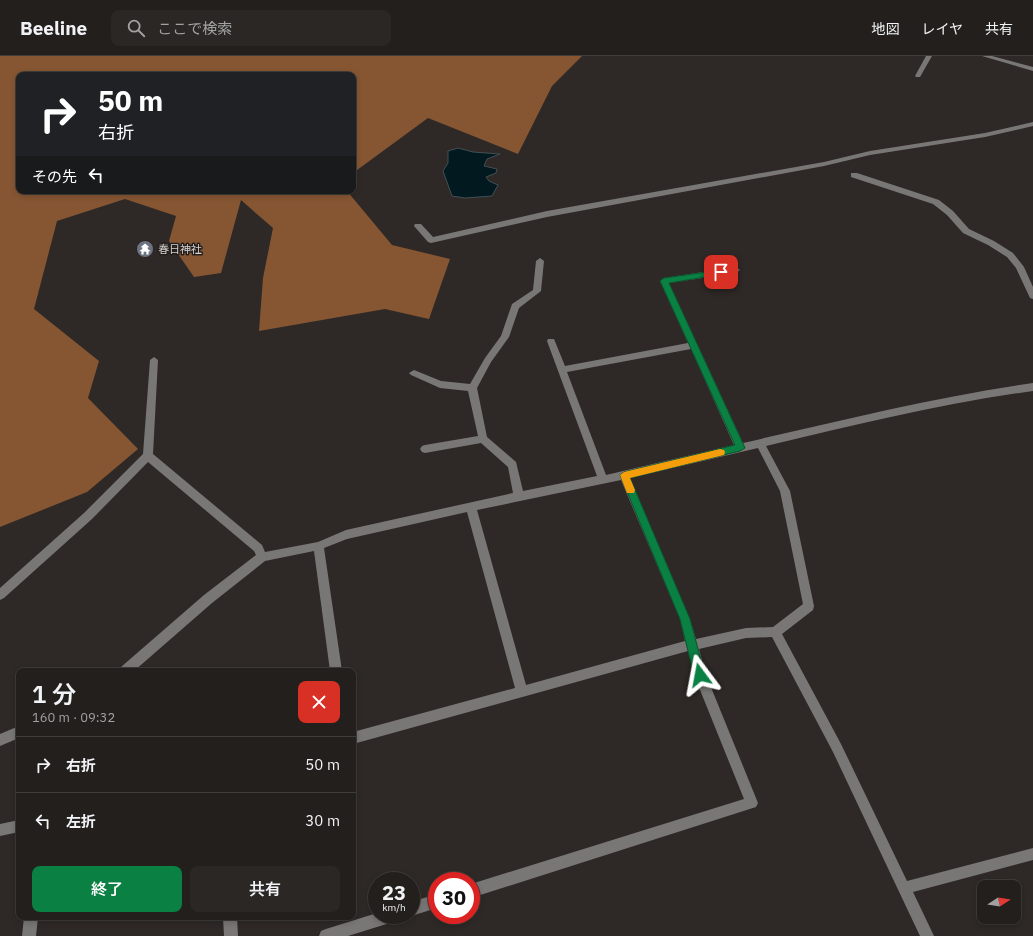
<!DOCTYPE html>
<html lang="ja">
<meta charset="utf-8">
<style>
:root{--surface:#221f1c;--page:#2a2725;--text:#f1f3f6;--muted:#a2a2a3;--line:#3f3d3b;--accent:#0b8043}
body{margin:0;font-family:"IBM Plex Sans","Noto Sans JP",sans-serif;background:var(--page);color:var(--text);height:100vh;display:flex;flex-direction:column;font-size:15px;white-space:nowrap}
*{box-sizing:border-box;margin:0}
p{font-size:13px;color:var(--muted)}
.icon{flex:none;width:22px;height:22px;fill:none;stroke:currentColor;stroke-width:2;stroke-linecap:round;stroke-linejoin:round}
.map{position:relative;flex:1;overflow:hidden}
.sheet{position:absolute;left:16px;top:612px;width:340px;height:252px;display:flex;flex-direction:column;background:var(--surface);border-radius:8px;box-shadow:0 2px 6px #0003,0 0 0 1px var(--line)}
.sheet>*{flex:none}
.guide{position:absolute;left:16px;top:16px;width:340px;height:122px;border-radius:8px;box-shadow:0 2px 6px #0003,0 0 0 1px var(--line);background:#202124;color:#fff;overflow:hidden}
.needle{width:26px;rotate:78deg}
.fabs{position:absolute;left:977px;top:824px;display:grid;gap:8px}
.fabs a{display:grid;place-items:center;width:44px;height:44px;border-radius:8px;background:var(--surface);box-shadow:0 2px 6px #0003,0 0 0 1px var(--line);font-size:20px}
.speed{position:absolute;left:368px;top:816px;display:flex;gap:8px;font-size:20px;font-weight:700;text-align:center}
.speed>*{display:grid;place-content:center;width:52px;height:52px;border-radius:50%;background:var(--surface);box-shadow:0 2px 6px #0003,0 0 0 1px var(--line);line-height:1}
.speed small{font-size:10px;font-weight:400}
.speed .limit{border:6px solid #d22;background:#fff;color:#111}
.pin{position:absolute;display:grid;place-items:center;width:34px;height:34px;color:#fff;margin:-17px;border-radius:8px;box-shadow:0 2px 6px #0006}
.me{position:absolute;width:44px;margin:-22px;rotate:347deg;stroke-linejoin:round;filter:drop-shadow(0 0 3px #0008)}
.turn{display:flex;align-items:center;gap:14px;height:84px;padding:0 16px;font-size:18px}
.turn .icon{width:52px;height:52px;stroke-width:2.5}
.turn b{display:block;font-size:28px;line-height:34px}
.then{display:flex;align-items:center;height:38px;padding:0 16px;background:#0003;gap:8px;font-size:15px}
.round{display:grid;place-items:center;flex:none;width:42px;height:42px;border-radius:8px;background:var(--page)}
.summary{display:flex;align-items:center;justify-content:space-between;height:68px;padding:0 16px}
h1{font-size:24px;font-weight:600;line-height:30px}
.button{display:flex;gap:8px;margin-top:auto;padding:8px 16px}
.button a{flex:1;height:46px;border-radius:8px;background:var(--accent);color:#fff;font-size:16px;font-weight:600;line-height:46px;text-align:center}
.button a+a{background:var(--page);color:var(--text)}
ul{padding:0;list-style:none}
li{display:flex;align-items:center;gap:12px;height:56px;padding:0 16px;border-top:1px solid var(--line)}
li div{flex:1}
li b{display:block;font-size:15px}
li em{font-style:normal}
header{display:flex;align-items:center;gap:24px;box-sizing:border-box;height:56px;padding:0 20px;background:var(--surface);border-bottom:1px solid var(--line)}
header strong{font-size:19px}
nav{display:flex;gap:22px;margin-inline-start:auto;font-size:14px}
.search{width:280px;height:36px;background:var(--page);display:flex;align-items:center;gap:10px;box-sizing:border-box;padding:0 14px;border-radius:8px;color:var(--muted);font-size:15px}
.map>svg:first-child{display:block}
</style>
<header>
<strong>Beeline</strong>
<div class="search"><svg class="icon" aria-label="search" viewBox="0 0 24 24"><circle cx="10" cy="10" r="6"/><path d="M15 15l6 6"/></svg>ここで検索</div>
<nav><a>地図</a><a>レイヤ</a><a>共有</a></nav>
</header>
<div class="map">
<svg width="1033" height="880" viewBox="0 0 1033 880">
<rect width="100%" height="100%" fill="#2e2926"/>
<path fill="#865633" d="M0,0H582L552,30L518,98L428,62L353,117V19H19V135H347L392,189L450,203L429,263L385,253L259,275L263,222L273,172L241,144L221,217L194,221L169,185L176,160L125,143L57,165L34,253L99,305L88,342L138,393L87,436L0,471Z"/>
<path fill="#021920" stroke="#415054" d="M458,92L473,96L500,98L487,103L484,110L497,113L496,117L486,121L489,125L498,129L492,140L465,142L452,140L443,115L448,107V95Z"/>
<g fill="none" stroke-linecap="round" stroke-linejoin="round">
<path fill="#797775" fill-rule="evenodd" d="M926,0H932L920,21H916L915,20Z
M982,0H992L1033,11V15Z
M1033,66V70L985,81L870,99L824,110L547,161L431,187L428,186L414,170L415,168H421L433,181L547,155L824,106L870,95L985,77Z
M851,117H857L939,144L953,155L969,173L994,185L1013,197L1024,211L1033,231V243L1030,242L1016,212L1007,201L988,189L963,177L947,159L933,148L851,121Z
M540,202L544,205L541,235L519,252L509,281L491,306L477,332L487,381L516,406L523,435L597,420L547,285L548,283H554L565,310L688,287L660,225L664,222L736,211L740,214L736,217L669,227L743,387C839,365 935,341 1033,327V335C943,347 855,369 766,390L790,435L814,550L813,554L782,578L841,688L907,825L1033,792V804L913,836L934,880H920L833,696L772,581L746,582L699,593L706,619L758,747L756,751L471,842V828L744,743L694,619L688,595L353,688V676L515,632L467,456L347,483L324,492L342,615H330L314,495L265,505L212,547L134,615H119L121,611L204,539L256,499L254,495L148,406L92,463L4,542L0,544V532L84,457L143,398L150,304L154,301L158,304L153,398L262,489L265,496L318,486L346,474L513,437L508,411L481,387L425,397L422,396L420,393L422,390L425,389L478,380L468,335L440,332L411,319L409,317L414,314L441,325L470,328L485,302L501,280L512,248L533,234L536,205ZM691,293L734,389L606,419L567,316ZM758,392L780,435L803,548L773,571L746,572L696,583L690,563L630,422ZM621,424L680,563L685,585L526,629L477,454Z
M19,670V682L0,690V678Z
M19,764V776L0,780V768Z
M437,838V852L411,860L409,859H411V846Z
M377,857V859H400L398,864L393,866L348,880H319L321,875L326,873Z
M24,861H38L36,880H22Z
M223,861H237L238,880H224Z"/>
</g>
<path fill="#0b8043" stroke="#07532c" d="M721,214H724V218L669,227L745,392L740,395L630,422L690,563L705,619L703,622L700,624L696,622L694,619L680,563L620,419L624,416L735,389L660,225L664,222Z"/>
<path fill="#f59e0b" d="M720,393L724,394L725,396L724,399L630,422L635,434L634,437H627L620,419L624,416Z"/>
<defs>
<g id="temple-disc" transform="scale(0.9)"><circle r="9.5" fill="#6b7280" stroke="#241f1c"/><path d="M0-6L5-2H3V0L6.5 2.5H4V6H1.5V3h-3V6H-4V2.5H-6.5L-3 0V-2H-5Z" fill="#fff"/></g>
</defs>
<g fill-rule="evenodd">
<use href="#temple-disc" x="145" y="193"/>
</g>
<g text-anchor="middle" dominant-baseline="central" stroke-width="3" stroke-linejoin="round" paint-order="stroke">
<g font-size="11" fill="#d4d1cf" stroke="#241f1c" text-anchor="start">
<text x="158" y="193">春日神社</text>
</g>
</g>
</svg>
<div class="fabs">
<a><svg class="needle" viewBox="-14 -14 28 28"><path d="M0-13l5 13h-10z" fill="#e53935"/><path d="M0 13l5-13h-10z" fill="#a2a2a3"/></svg></a>
</div>
<div class="speed"><div>23<small>km/h</small></div><div class="limit">30</div></div>
<div class="pin" style="left:721px;top:216px;background:#d93025"><svg class="icon" aria-label="arrive" viewBox="0 0 24 24"><path d="M6 21V4h12l-3 4 3 4H6"/></svg></div>
<svg class="me" style="left:700px;top:619px" viewBox="-20 -20 40 40"><path d="M0-17L14 15 0 8-14 15z" fill="#0b8043" stroke="#fff" stroke-width="4"/></svg>
<div class="guide">
<div class="turn"><svg class="icon" aria-label="right" viewBox="0 0 24 24"><path d="M7 20v-9h11M14 6l5 5-5 5"/></svg><div><b>50 m</b>右折</div></div>
<div class="then">その先<svg class="icon" aria-label="left" viewBox="0 0 24 24"><path d="M17 20v-9H6M10 6l-5 5 5 5"/></svg></div>
</div>
<section class="sheet">
<div class="summary"><div><h1>1 分</h1><p>160 m · 09:32</p></div><a class="round" style="background:#d93025;color:#fff"><svg class="icon" aria-label="close" viewBox="0 0 24 24"><path d="M6 6l12 12M18 6L6 18"/></svg></a></div>
<ul>
<li><svg class="icon" aria-label="right" viewBox="0 0 24 24"><path d="M7 20v-9h11M14 6l5 5-5 5"/></svg><div><b>右折</b></div><em>50 m</em></li>
<li><svg class="icon" aria-label="left" viewBox="0 0 24 24"><path d="M17 20v-9H6M10 6l-5 5 5 5"/></svg><div><b>左折</b></div><em>30 m</em></li>
</ul>
<div class="button"><a>終了</a><a>共有</a></div>
</section>
</div>
